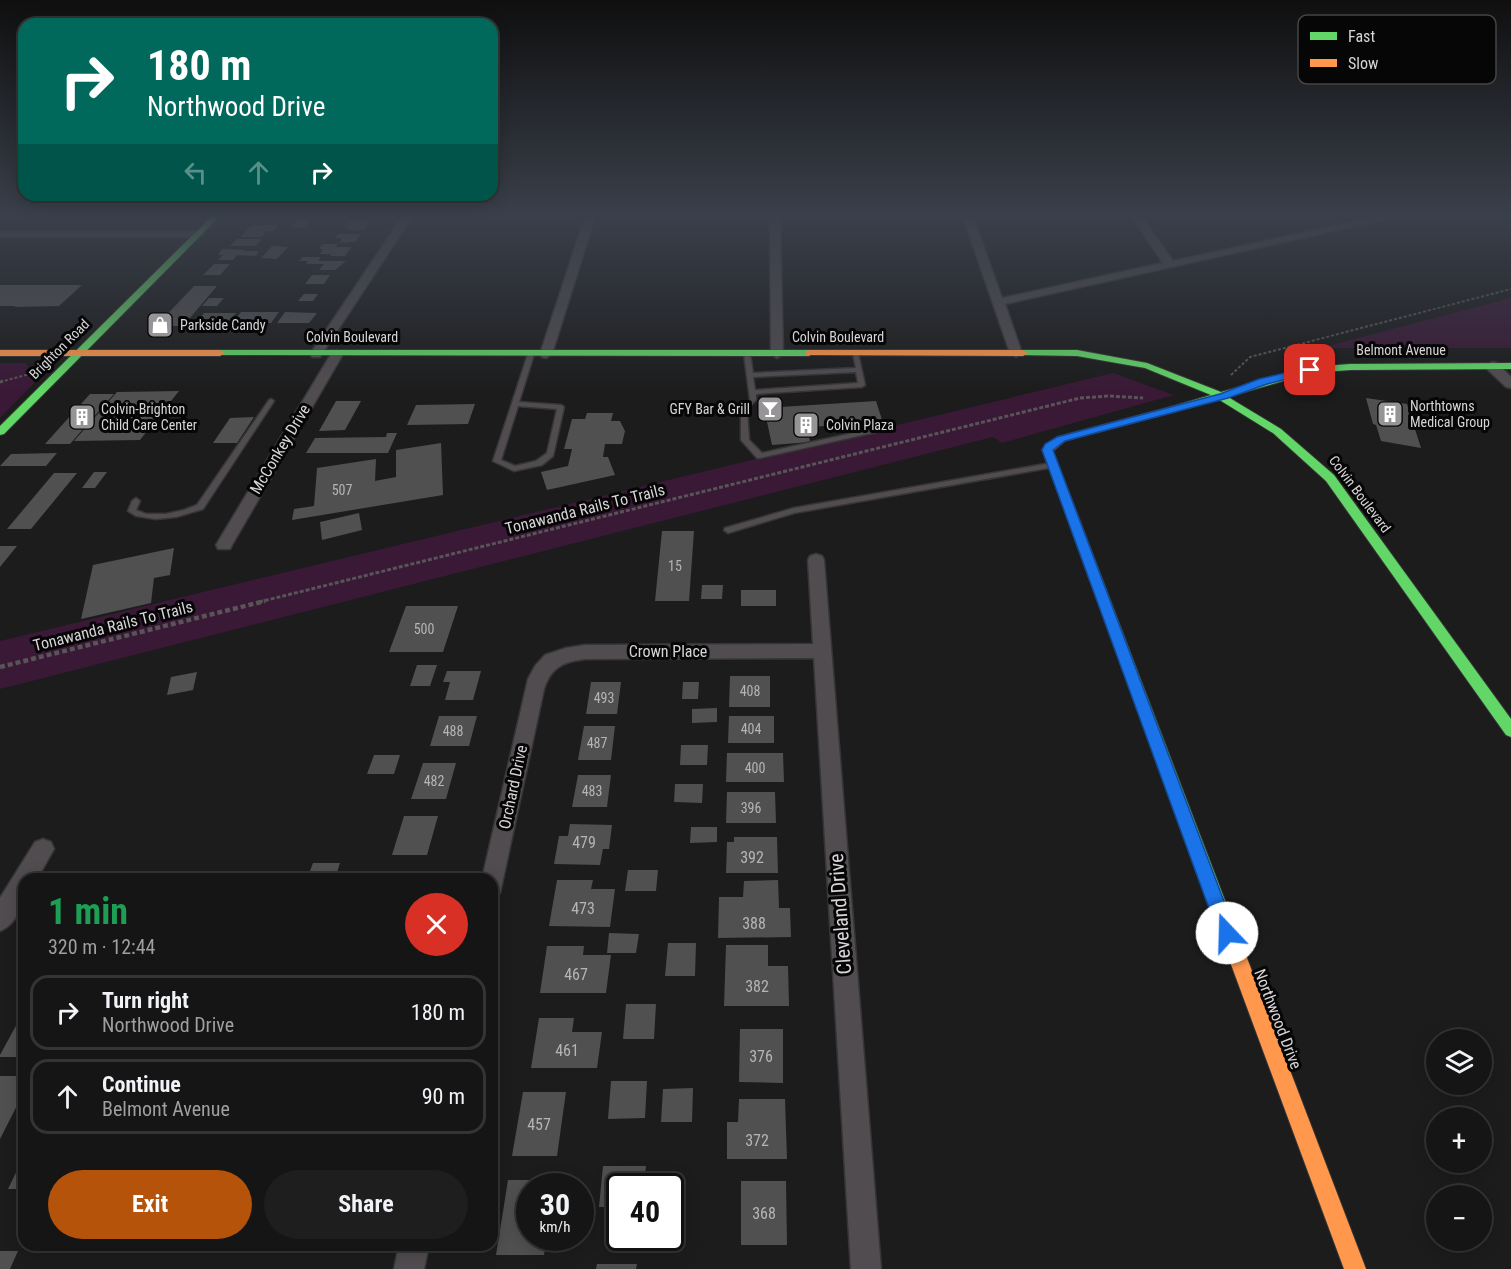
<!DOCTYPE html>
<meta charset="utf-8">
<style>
:root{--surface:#151515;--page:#1e1e1e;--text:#f1f3f6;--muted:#9d9fa0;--line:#343434;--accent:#b45309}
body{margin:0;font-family:"Roboto Condensed",sans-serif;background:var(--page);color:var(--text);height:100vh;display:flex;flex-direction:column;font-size:22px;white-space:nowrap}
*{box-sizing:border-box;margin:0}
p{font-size:20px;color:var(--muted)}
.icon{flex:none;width:33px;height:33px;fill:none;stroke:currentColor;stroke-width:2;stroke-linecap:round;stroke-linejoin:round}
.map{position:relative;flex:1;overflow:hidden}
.details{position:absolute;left:18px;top:873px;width:480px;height:378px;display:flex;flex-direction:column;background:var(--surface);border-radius:18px;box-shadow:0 3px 15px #0003,0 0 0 2px var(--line)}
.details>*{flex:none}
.hud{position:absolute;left:18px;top:18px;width:480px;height:183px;border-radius:18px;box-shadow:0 3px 15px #0003,0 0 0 2px var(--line);background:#00695c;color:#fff;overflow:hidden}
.fabs{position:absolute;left:1426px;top:1029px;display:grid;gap:12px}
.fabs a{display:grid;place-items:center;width:66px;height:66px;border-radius:50%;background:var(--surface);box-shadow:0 3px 15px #0003,0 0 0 2px var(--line);font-size:30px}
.speed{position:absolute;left:516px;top:1173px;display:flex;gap:12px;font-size:30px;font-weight:700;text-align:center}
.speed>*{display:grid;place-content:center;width:78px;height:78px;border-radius:50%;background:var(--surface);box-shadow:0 3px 15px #0003,0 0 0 2px var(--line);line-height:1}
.speed small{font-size:15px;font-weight:400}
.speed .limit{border:3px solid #111;border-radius:9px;background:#fff;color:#111}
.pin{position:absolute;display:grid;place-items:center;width:51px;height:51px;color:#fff;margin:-26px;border-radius:12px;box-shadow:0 3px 9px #0006}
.me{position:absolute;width:66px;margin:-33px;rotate:339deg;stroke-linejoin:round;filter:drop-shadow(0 0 4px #0008)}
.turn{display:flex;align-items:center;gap:21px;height:126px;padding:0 30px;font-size:27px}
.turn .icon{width:78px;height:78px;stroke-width:2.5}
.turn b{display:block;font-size:42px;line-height:51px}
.lanes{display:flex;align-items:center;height:57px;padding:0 30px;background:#0003;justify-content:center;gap:30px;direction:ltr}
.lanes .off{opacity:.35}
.round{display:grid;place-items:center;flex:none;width:63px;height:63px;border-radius:32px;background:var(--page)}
.headline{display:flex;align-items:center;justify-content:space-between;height:102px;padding:0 30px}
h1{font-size:36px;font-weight:700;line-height:45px;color:#1e9e55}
.primary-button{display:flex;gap:12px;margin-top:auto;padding:12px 30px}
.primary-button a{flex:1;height:69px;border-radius:36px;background:var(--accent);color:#fff;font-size:24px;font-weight:700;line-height:69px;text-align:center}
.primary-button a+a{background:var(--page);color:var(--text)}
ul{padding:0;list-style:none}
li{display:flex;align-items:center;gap:18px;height:75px;margin:0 12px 9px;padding:0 18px;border:3px solid var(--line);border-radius:18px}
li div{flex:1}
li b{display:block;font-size:22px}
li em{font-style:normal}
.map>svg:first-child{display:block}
</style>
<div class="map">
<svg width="1511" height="1269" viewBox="0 0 1511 1269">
<rect width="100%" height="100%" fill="#1c1c1c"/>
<path fill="#391936" d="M1511,298V348H1320Z
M0,363H26L38,379L0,418Z
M1113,373L1174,395L1002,443L993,437L0,689V641Z"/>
<path fill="#515051" d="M261,214H286L283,218H258Z
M297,220H311L305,228L290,227Z
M348,221H371L364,230H347L349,227H344Z
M251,225H279L273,231H266L262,237H241Z
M338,234H361L355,242L339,243L342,238H335Z
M237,239H262L255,246H230Z
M322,244H338L335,247H351L345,256H330L332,254H320L323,249H319Z
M272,246L288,247L277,259L261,258Z
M222,249L246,250L244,251H259L256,256L237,255L233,260H218L223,255H218Z
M302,257H321L318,261H346L335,270H319L324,264H306L308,261H299Z
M214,264H230L220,275H203Z
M312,275H330L324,284H305Z
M0,285H82L59,306L14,307L16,306H0Z
M194,286H217L183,326H160L158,324Z
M304,294H318L313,301H298Z
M209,298H224L217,306H202Z
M241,312H279L271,323H244L246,320H235Z
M285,312L317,313L309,323H277Z
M204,313H236L227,323H195Z
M179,391L140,440L74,441L117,392Z
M90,394H114L70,444H45Z
M1366,398L1407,404L1421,448L1381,441L1376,425L1373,424Z
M336,401H361L345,430L319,431Z
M876,401L883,423L807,427L810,442L772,445L764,408Z
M475,404L468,424L407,425L416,405Z
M587,413H613L611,421H620L625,431L622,444H605L603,457H608L615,475L547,490L541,472L568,466L572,449H564L572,419H585Z
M254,417L237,443H213L230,418Z
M387,433H397L388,453H306L315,438L386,437Z
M441,443L443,495L292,520L294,509L314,506L317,468L376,459L375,481L396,477V450Z
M57,453L46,466H0L11,454Z
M94,472H107L95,488H82Z
M54,473H77L31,529H7Z
M359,513L362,530L322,540L320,522Z
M662,531H694L689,601H655Z
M0,546H17L0,567Z
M174,548L170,575L154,578L151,603L81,619L93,565Z
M702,585H723L722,599H701Z
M741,590H776V606H741Z
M406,606H458L443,652H389Z
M417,665H437L430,686H410Z
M447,671H481L473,700H445L450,682H443Z
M197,672L193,690L167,695L171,677Z
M730,676H770V707H729Z
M591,682H621L617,714H586Z
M683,682H699L698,699H682Z
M717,708V722L692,723V709Z
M439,716H477L469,746H430Z
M729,716H774V743H728Z
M584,726H615L611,760H578Z
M681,745H708L707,765H680Z
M727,753H783L784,782H726Z
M374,755H400L394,774H367Z
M423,763H456L446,799H411Z
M578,775H611L607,807H572Z
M675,784H703L702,803L674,802Z
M727,792H775L776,823H726Z
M404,816H438L427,855H392Z
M570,824L612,825L609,849H603L600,865L554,864L559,836H568Z
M691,827H717V842L690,843Z
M734,837H777L778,873H726L727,842H734Z
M313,863H340L335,879H307Z
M628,870H658L656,891H625Z
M367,873H423L421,879H365Z
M92,876H175L173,879H90Z
M557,880H593L591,889H615L610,927L549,926Z
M778,880L779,908H790L791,937L718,938L719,897H743L744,881Z
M609,933L639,934L636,953H607Z
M668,943H696L695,976H665Z
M726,945H768V966H788L789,1006H724Z
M547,946H584L583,955H611L606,993H540Z
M626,1004H656L654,1039H623Z
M24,1011V1057H0V1055Z
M539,1018H574L572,1032H602L597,1068H531Z
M740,1029H783V1083L739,1082Z
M0,1076H24V1092L0,1139Z
M611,1081H647L645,1118L608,1119Z
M693,1088L692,1122H661L663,1089Z
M523,1092H566L557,1156H512Z
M739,1099H785L787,1159H727V1122H738Z
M24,1156V1189H8Z
M603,1166H646L644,1186H620V1207H599Z
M508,1180H554L553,1186H530V1238H547L544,1255H496Z
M741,1181H786L787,1245H741Z
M278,1245H326L325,1249H277Z
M0,1251H18L10,1269H0Z
M597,1264H637L636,1269H596Z"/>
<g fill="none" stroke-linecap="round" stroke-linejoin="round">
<g stroke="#363636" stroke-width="3">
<path id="lane" d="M531,352L534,354L519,402L561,405L564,407L553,456L542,465L514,471L493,461L528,354ZM518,406L557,409L547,453L536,461L515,466L501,460Z
M747,352L750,354L753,373L856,368L853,354L858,353L865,385L862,387L756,394V400L747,409L749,440L762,453L876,428L880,430L876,432L760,458H757L741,440V409L750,400L744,354ZM856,372L858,383L755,390L753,377Z
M271,399L274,401L203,509L176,517L156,519L136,516L128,511L132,501L136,498L140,501L136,510L146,514H166L184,510L197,505L269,400Z
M1051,463H1054V467L794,513L728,533L724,530L725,528L794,508Z"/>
</g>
<g stroke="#363636" stroke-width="3">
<path id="street" d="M404,214H414L320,357H312L310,354Z
M586,214H596L552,354L546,358L542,357L540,354Z
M770,214H780L783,354L777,358L771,354Z
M962,214H972L1002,298L1163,263L1130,214H1140L1173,261L1389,214H1410L1005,304L1022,353L1016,357L1010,353Z
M0,231H199L204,234L199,237H0Z
M337,350L343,354L232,545L230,549H218L216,545L331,354Z
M1492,362L1497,363L1511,377V388L1506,387L1487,369L1486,366Z
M816,554L822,556L824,560L881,1269H851L814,658L585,659C563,662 551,667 544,689L500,893L492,896V879H482L528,679L535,666L545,655L566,648L585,645L813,644L808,560L810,556Z
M43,839L51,842L54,849L37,879H24C24,898 20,923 0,931V898L35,842Z
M399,1245H429L424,1269H394Z"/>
</g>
<g stroke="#363636" stroke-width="2">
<path id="fast" d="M214,214H222L4,434L0,435V426Z
M220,350H809L814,353L809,356L217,355L215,353Z
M1023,350H1077L1147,363L1221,392L1310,367L1350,364L1511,363V369L1350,370L1311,373L1228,397L1281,429L1334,475L1511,719V737L1506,735L1326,481L1273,433L1218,399L1174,412L1170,411V407L1211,395L1145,368L1077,356L1020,355V351Z
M1079,530L1085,534L1234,924L1231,930L1225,933L1219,930L1216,924L1073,534Z"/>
</g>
<g stroke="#363636" stroke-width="2">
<path id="slow" d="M0,350H220L225,353L220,356H0Z
M809,350H1023L1028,353L1023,356L806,355V351Z
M1174,406L1179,409L1178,411L1065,441L1053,451L1085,534L1083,537H1075L1042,450L1043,448L1057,437Z
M1225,915L1231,918L1234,924L1366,1269H1344L1216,924L1219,918Z"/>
</g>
<path stroke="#585457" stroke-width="2" stroke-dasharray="3 2" stroke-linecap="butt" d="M1231,375L1250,357L1511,289
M0,382L33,373"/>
<path stroke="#585457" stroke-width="3" stroke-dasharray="4 2" stroke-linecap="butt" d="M0,382L3,381
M259,602L1080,398L1109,396L1143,398"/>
<path stroke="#585457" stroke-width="4.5" stroke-dasharray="5 3" stroke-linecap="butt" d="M0,667L265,601"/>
<use href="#lane" fill="#514c50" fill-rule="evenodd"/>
<use href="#street" fill="#514c50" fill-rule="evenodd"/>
<use href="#fast" fill="#63d668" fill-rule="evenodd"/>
<use href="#slow" fill="#ff974d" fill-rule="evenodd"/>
</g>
<linearGradient id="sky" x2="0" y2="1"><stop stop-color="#0f0f0f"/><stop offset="0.55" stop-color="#3a404b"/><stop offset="1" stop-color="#3a404b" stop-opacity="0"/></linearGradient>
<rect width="1511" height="392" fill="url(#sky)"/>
<path fill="#1a73e8" stroke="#114b97" stroke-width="1.5" d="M1310,367L1314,368V372L1267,384L1228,398L1065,441L1053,450L1236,933L1233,939L1227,942L1221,939L1218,933L1042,450L1045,444L1057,437L1220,394L1259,379Z"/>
<defs>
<g id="shop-square" transform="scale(1.35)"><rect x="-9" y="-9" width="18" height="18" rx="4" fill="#969496" stroke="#070607"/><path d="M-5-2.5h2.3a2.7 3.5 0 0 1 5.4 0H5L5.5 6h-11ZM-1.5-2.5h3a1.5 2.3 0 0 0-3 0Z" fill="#fff"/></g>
<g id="bar-square" transform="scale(1.35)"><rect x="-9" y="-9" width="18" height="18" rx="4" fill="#969496" stroke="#070607"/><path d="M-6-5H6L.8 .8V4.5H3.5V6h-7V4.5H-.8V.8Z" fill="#fff"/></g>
<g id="building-square" transform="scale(1.35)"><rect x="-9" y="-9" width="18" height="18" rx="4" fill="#969496" stroke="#070607"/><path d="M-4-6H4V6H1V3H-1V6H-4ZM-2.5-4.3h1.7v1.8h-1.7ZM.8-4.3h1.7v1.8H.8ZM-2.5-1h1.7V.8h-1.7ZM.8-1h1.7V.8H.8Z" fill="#fff"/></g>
</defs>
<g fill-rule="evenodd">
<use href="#shop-square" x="160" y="325"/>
<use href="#bar-square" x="770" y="409"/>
<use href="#building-square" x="1390" y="414"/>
<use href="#building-square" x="82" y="417"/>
<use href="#building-square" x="806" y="425"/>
</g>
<g text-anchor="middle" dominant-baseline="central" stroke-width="6" stroke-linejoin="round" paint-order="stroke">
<g font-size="14" fill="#d7d5d7" stroke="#070607" text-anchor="start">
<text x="180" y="325">Parkside Candy</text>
<text x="1410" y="406">Northtowns<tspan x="1410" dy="16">Medical Group</tspan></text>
<text x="101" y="409">Colvin-Brighton<tspan x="101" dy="16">Child Care Center</tspan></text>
<text x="750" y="409" text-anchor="end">GFY Bar &amp; Grill</text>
<text x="826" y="425">Colvin Plaza</text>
</g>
<g font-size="14" fill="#d7d5d7" stroke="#070607">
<text x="352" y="337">Colvin Boulevard</text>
<text x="838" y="337">Colvin Boulevard</text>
<text transform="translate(59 349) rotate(-45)">Brighton Road</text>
<text x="1401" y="350">Belmont Avenue</text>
<text transform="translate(1360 494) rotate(53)">Colvin Boulevard</text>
</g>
<g font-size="14" fill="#b6b4b6">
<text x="342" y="490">507</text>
<text x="675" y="566">15</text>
<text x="424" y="629">500</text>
<text x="750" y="691">408</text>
<text x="604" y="698">493</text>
<text x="751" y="729">404</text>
<text x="453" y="731">488</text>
<text x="597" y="743">487</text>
<text x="755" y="768">400</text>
<text x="434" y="781">482</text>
<text x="592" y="791">483</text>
<text x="751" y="808">396</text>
</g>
<g font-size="16" fill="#d7d5d7" stroke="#070607">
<text transform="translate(280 449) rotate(-59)">McConkey Drive</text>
<text transform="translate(585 509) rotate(-14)">Tonawanda Rails To Trails</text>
<text transform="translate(113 626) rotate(-14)">Tonawanda Rails To Trails</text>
<text x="668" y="651">Crown Place</text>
<text transform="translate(513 787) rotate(-78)">Orchard Drive</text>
<text transform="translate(1278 1019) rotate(69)">Northwood Drive</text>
</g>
<g font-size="16" fill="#b6b4b6">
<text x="584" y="842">479</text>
<text x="752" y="857">392</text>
<text x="583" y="908">473</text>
<text x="754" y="923">388</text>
<text x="576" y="974">467</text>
<text x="757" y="986">382</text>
<text x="567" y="1050">461</text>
<text x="761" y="1056">376</text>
<text x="539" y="1124">457</text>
<text x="757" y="1140">372</text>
<text x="764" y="1213">368</text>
</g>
<g font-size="20" fill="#d7d5d7" stroke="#070607">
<text transform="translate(840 914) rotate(-94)">Cleveland Drive</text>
</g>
</g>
<rect x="1298" y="15" width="198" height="69" rx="9" fill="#070607" stroke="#454445" stroke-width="1.5"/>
<rect x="1310" y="32" width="27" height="8" fill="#63d668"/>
<rect x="1310" y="59" width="27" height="8" fill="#ff974d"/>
<g font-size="16" fill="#d7d5d7">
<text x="1348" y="42">Fast</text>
<text x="1348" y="69">Slow</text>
</g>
</svg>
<div class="fabs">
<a><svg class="icon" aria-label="layers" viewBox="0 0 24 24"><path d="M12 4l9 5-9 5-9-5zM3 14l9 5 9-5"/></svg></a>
<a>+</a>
<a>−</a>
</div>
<div class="speed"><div>30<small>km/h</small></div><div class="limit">40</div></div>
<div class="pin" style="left:1310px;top:370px;background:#d93025"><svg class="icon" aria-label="arrive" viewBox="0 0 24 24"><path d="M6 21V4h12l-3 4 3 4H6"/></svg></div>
<svg class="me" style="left:1227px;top:933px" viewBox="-20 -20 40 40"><circle r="19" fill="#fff"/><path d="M0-13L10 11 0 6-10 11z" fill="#1a73e8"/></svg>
<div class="hud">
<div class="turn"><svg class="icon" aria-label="right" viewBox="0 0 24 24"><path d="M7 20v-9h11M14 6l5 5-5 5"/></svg><div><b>180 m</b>Northwood Drive</div></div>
<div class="lanes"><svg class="icon off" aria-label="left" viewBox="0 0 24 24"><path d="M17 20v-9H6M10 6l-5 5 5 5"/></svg><svg class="icon off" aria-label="ahead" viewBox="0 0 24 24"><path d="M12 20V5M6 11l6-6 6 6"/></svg><svg class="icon" aria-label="right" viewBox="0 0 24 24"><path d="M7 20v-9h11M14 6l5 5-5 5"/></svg></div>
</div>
<section class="details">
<div class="headline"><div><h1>1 min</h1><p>320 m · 12:44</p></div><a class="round" style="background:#d93025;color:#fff"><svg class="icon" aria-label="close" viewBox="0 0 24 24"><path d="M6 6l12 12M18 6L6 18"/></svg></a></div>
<ul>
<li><svg class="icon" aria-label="right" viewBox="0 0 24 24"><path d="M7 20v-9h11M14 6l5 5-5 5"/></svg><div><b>Turn right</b><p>Northwood Drive</p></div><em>180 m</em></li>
<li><svg class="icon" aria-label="ahead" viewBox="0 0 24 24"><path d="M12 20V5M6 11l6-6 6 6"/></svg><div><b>Continue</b><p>Belmont Avenue</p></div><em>90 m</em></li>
</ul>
<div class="primary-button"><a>Exit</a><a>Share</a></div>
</section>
</div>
